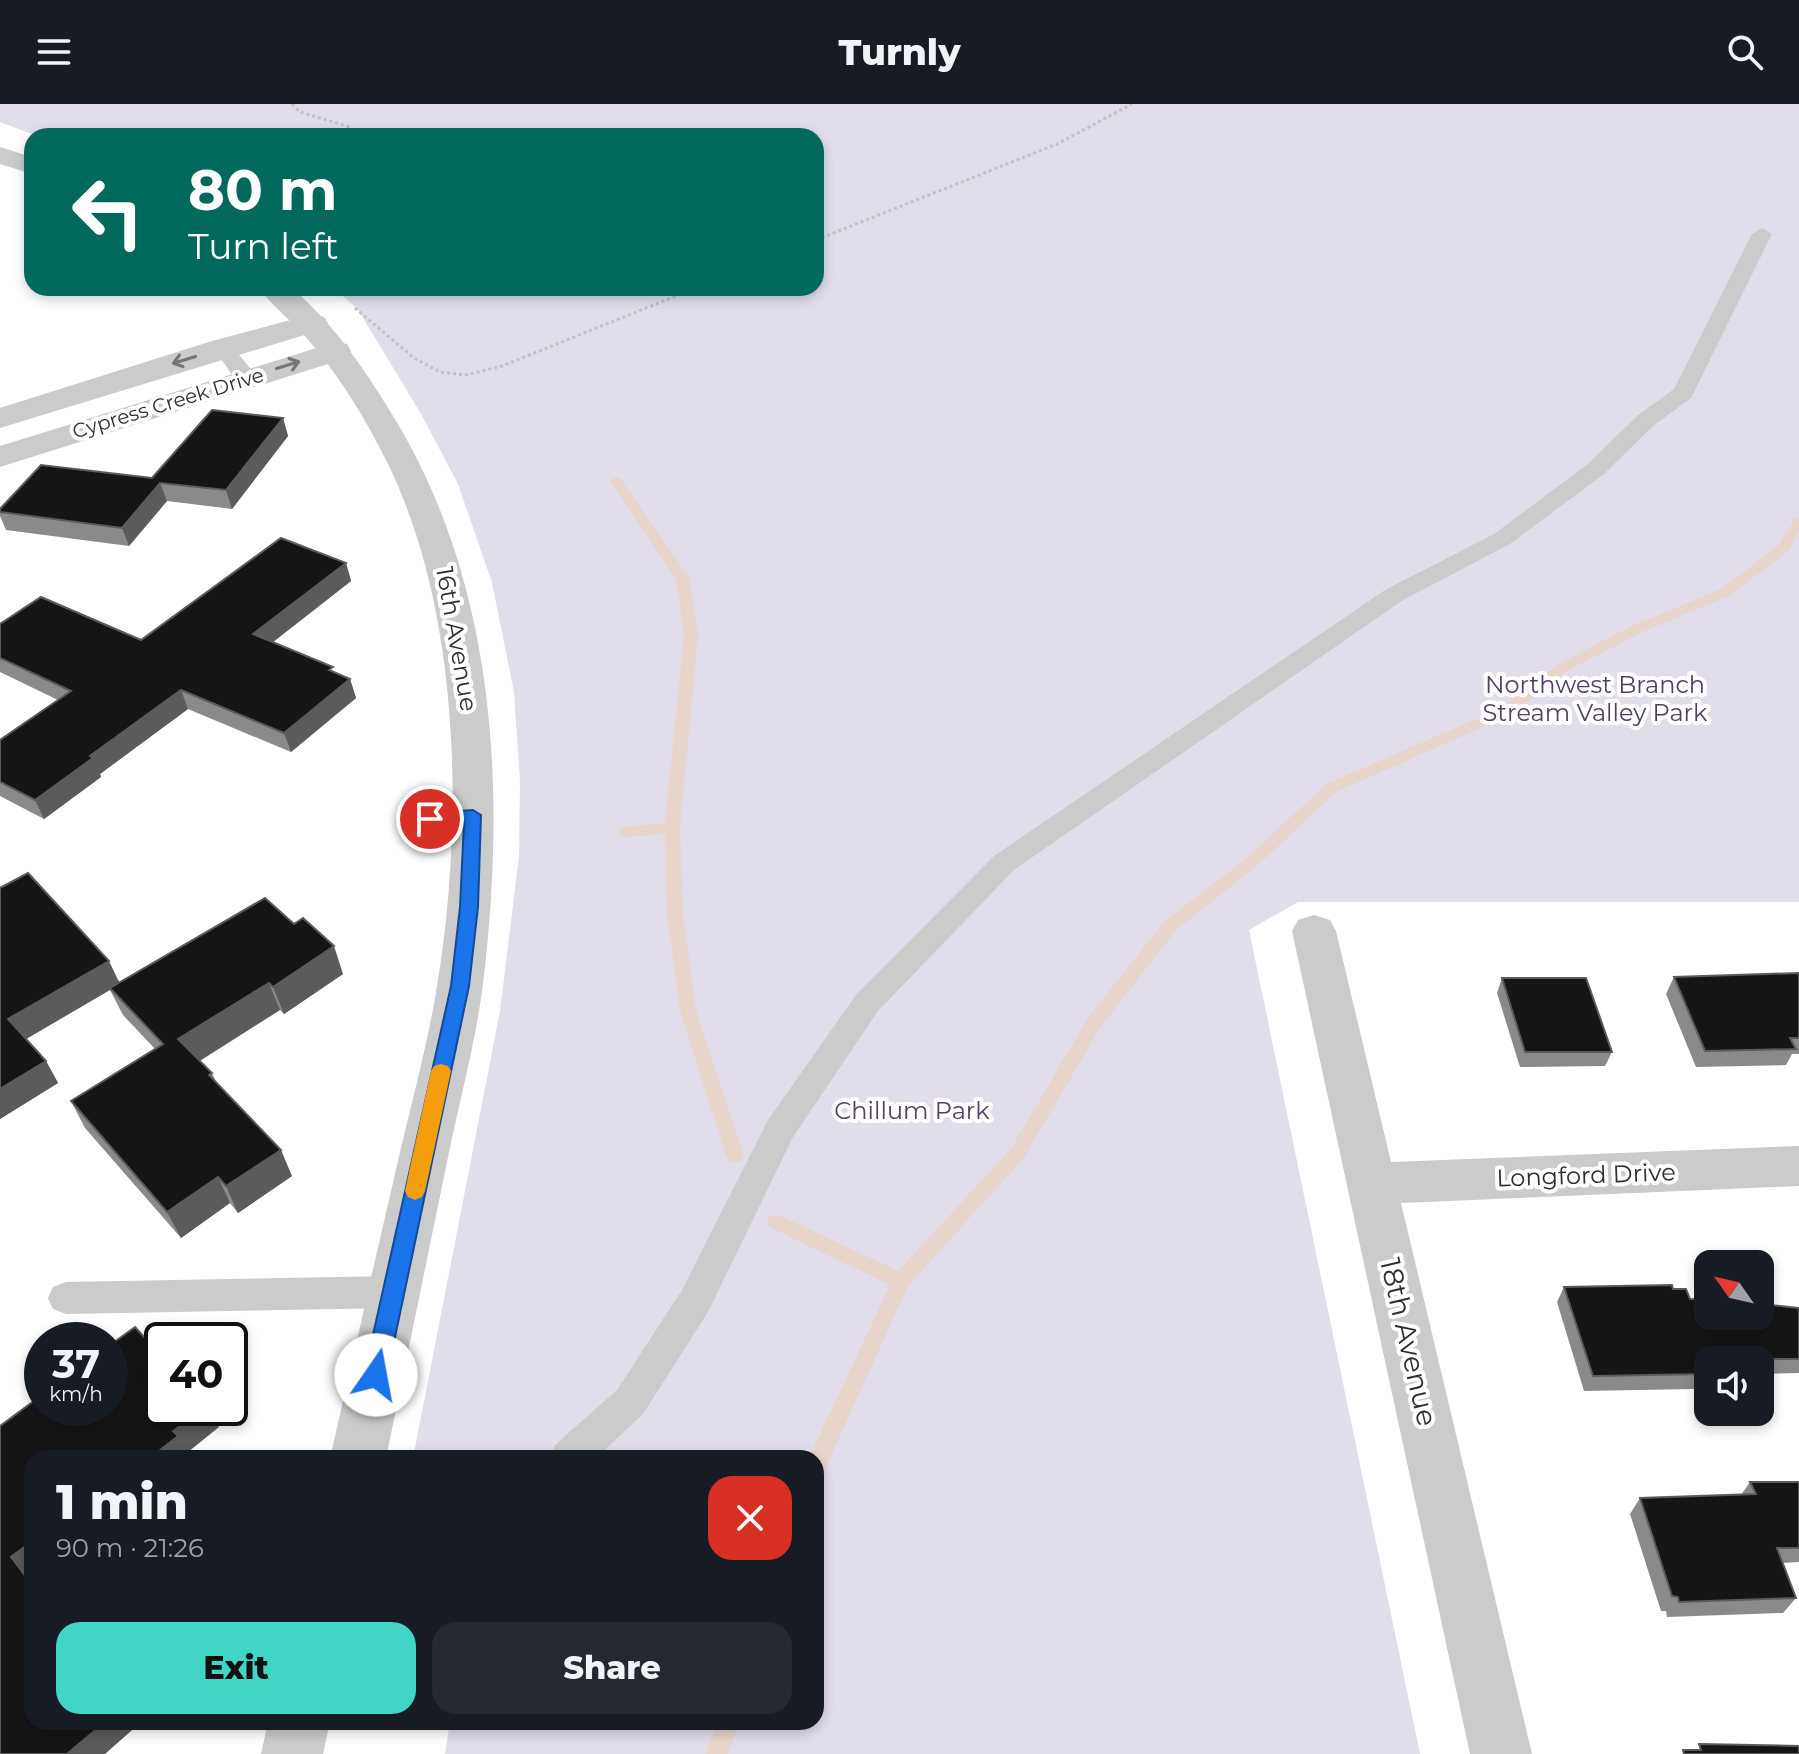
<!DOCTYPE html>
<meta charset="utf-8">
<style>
:root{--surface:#171b24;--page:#242831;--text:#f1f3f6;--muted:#9ea1a6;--accent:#40d5c5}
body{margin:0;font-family:Montserrat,sans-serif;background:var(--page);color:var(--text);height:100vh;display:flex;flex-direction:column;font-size:30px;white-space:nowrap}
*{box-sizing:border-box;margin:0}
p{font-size:26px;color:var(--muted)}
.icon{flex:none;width:44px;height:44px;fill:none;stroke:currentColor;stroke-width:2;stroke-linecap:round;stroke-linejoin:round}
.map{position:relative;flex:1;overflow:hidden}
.side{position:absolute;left:24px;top:1346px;width:800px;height:280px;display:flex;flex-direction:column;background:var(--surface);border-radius:24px;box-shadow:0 4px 12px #0003}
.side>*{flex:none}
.banner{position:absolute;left:24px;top:24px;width:800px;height:168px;border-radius:24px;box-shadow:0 4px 12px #0003;background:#00695c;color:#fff;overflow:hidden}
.needle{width:52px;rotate:304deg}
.buttons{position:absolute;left:1694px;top:1146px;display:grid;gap:16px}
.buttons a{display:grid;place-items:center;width:80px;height:80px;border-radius:16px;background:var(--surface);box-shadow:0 4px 12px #0003;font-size:40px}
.speed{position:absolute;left:24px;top:1218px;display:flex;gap:16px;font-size:40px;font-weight:700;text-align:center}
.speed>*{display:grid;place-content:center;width:104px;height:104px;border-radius:50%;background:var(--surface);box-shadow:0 4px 12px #0003;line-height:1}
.speed small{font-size:20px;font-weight:400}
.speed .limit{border:4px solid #111;border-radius:12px;background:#fff;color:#111}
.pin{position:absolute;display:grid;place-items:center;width:68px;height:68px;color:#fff;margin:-34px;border:4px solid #fff;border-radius:50%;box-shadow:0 2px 8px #0007}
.me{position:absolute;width:88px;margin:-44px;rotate:12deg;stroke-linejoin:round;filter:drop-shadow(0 0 6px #0008)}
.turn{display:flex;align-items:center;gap:28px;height:168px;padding:0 32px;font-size:36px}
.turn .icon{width:104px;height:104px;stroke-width:2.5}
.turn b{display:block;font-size:56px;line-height:68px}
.round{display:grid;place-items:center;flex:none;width:84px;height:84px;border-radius:24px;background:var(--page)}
.overview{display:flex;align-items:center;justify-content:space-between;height:136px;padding:0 32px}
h1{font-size:48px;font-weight:800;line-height:60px}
.button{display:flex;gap:16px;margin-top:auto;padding:16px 32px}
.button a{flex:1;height:92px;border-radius:24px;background:var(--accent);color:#111;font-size:32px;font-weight:800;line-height:92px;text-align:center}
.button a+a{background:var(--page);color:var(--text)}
header{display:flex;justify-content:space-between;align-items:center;height:104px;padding:0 32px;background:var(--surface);font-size:36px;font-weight:800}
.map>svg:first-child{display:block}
</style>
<header><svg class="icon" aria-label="menu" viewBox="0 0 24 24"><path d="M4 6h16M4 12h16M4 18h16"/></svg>Turnly<svg class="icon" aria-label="search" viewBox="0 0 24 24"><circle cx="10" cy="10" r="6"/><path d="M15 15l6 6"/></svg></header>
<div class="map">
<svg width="1799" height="1650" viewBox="0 0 1799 1650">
<rect width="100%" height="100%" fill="#fff"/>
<path fill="#e2ddea" d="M0,0H1799V798H1298L1249,826L1420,1650H445L450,1618H816V1354H413L500,907L519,752L520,678L514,588L492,479L458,380L421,310L357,204L333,184H816V32H37L0,18Z"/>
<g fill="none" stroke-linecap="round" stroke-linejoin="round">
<path fill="#e8d5cb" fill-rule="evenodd" d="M616,373L620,374L690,475L698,532L680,724L683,810L696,906L744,1052L741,1057L735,1059L729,1057L726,1052L680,906L667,810L665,730L625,733L617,728L625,723L665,719L684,532L676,475L610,377Z
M1799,414V428L1788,447L1731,491L1640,529L1567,567L1512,610L1336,688L1258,761L1176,826L1100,924L1023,1055L908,1182L823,1369L816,1372V1354H809L890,1181L769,1123L767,1118L769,1113L776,1110L783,1113L898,1167L1011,1045L1088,914L1164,818L1248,753L1326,680L1502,604L1557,561L1630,523L1721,485L1778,442L1795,415Z
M717,1618H739L728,1650H706Z"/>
<path stroke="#c2c2c2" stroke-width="3" stroke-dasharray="3 3" stroke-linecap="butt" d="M292,0L300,8L350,23L349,32
M816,136L1057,40L1132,0
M355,204L414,254L440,268L465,271L502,262L696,184"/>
<path fill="#cbcbcb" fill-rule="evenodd" d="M1762,124L1772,130L1691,294L1653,322L1604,370L1510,440L1403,496L1014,766L878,907L793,1033L708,1208L643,1310L596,1354H550L555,1341L617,1286L682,1186L768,1016L856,891L994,752L1385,486L1494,430L1588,360L1637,312L1674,285L1752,130Z
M223,238L230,240L254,269L257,274L254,279H238L216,248L213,244Z
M473,701L483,704L487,711L483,718L430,725L420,722L416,715L420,708Z
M393,1172L406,1177L411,1188L406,1199L393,1204L66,1210L53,1205L48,1194L53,1183L66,1178Z"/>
<path fill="#cbcbcb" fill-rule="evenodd" d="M313,210L324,213L328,219L324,225L0,324V304L212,237Z
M336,238L347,240L351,247L347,254L0,363V342Z
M1314,811L1330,816L1336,827L1391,1058L1799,1042V1082L1401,1099L1532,1650H1470L1292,827L1298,816Z"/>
<path fill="#cbcbcb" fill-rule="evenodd" d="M0,43L32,53V70L0,60Z
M259,184H292C336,222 368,270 398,320C497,488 506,690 483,880C475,943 457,1006 445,1068C425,1164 406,1259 386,1354H330C352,1259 373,1164 395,1070C409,1007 427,945 437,882C464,720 461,507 387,358C366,316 341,274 310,238C295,219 273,204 259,184Z
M268,1618H330L323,1650H261Z"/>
</g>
<path fill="#8a8a8a" d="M283,314L288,332L232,405L167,397L129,442L6,426L0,412V405L152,374Z
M346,459L351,477L273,538L334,568L350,575L356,594L291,648L188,605L100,670L101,673L44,715L0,692V636L58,596L0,568V520L141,536Z
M0,784L120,878L343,870L284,910L280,906L200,957L212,969L217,980L292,1072L238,1109L230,1099L181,1134L85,1024L71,997L155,945L123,911L110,886L26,935L46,957L58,979L0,1015Z
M1799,869V950H1792L1786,961L1696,963L1666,890L1674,873Z
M1502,874L1612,948L1605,962L1520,963L1497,889Z
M1564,1183L1673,1185L1690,1195L1799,1204V1269L1760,1270V1256H1708V1277L1706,1279L1697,1280L1694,1285L1584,1287L1557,1198Z
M1750,1378H1799V1458L1782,1459L1796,1494L1783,1509L1667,1513L1666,1507H1661L1630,1410L1640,1394L1741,1391Z"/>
<path fill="#5b5b5b" d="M283,314L288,332L232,405L226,386Z
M160,379L167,397L129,442L122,424Z
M346,459L351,477L259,549L253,530Z
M350,575L356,594L291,648L284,629Z
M181,586L188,605L100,670L101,673L44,715L35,696L90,652Z
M334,842L343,870L284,910L273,883Z
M109,857L120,880L21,938L8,915Z
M269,879L280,906L191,962L178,935Z
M46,957L58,979L0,1015V985Z
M281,1046L292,1072L238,1109L226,1082Z
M218,1073L230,1099L181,1134L167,1108Z
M204,1304H208L219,1323L188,1348L191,1354H150L173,1327Z
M32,1437V1470L28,1473L32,1478V1481L11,1453Z
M105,1618H137L139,1620L105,1650H67Z"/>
<path fill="#151515" stroke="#5b5b5b" stroke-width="2" d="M212,306L283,314L226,386L160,379L122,424L0,408V405L41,361L152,374Z
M281,434L346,459L253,530L333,563L329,566L350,575L284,629L181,586L90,652L93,654L35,696L0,678V636L71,587L0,554V520L41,493L141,536Z
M28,769L109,857L8,915L46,957L0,985V784Z
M265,794L294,820L303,814L334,842L273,883L269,879L178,935L212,969L209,971L281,1046L226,1082L218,1073L167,1108L71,997L163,940L110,884Z
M1799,869V934H1790L1796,945L1705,947L1674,873Z
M1502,874H1586L1612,948H1525Z
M1672,1181L1673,1185H1686L1690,1195L1708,1196V1212H1760V1200L1799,1204V1255H1713L1708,1256V1265H1701L1703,1270L1593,1272L1564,1183Z
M135,1223L162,1253V1304H204L173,1327L178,1332L150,1354H32V1437L11,1453L32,1481V1618H105L67,1650H0V1322L42,1291V1304H110V1241Z
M1750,1378H1799V1444H1777L1796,1494L1679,1498L1678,1493L1672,1492L1640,1394L1756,1390Z
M1699,1640L1799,1642V1650H1684L1683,1646H1701Z"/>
<defs><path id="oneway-shaft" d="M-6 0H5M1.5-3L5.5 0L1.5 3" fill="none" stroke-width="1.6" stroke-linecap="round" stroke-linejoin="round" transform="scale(2)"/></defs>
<g stroke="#757575">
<use href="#oneway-shaft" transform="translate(184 256) rotate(163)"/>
<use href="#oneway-shaft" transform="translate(288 261) rotate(-17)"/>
</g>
<path fill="#1a73e8" stroke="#114b97" stroke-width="2" d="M473,706L481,711L478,803L469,882L387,1271L384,1278L376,1281L368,1278L364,1271L451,882L460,803L464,718L430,721L421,715L430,709Z"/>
<path fill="#f59e0b" d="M441,960L448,962L451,967L425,1087L422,1093L415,1096L408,1093L405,1087L431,967L434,962Z"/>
<g text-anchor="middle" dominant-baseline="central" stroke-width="8" stroke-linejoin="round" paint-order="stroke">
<g font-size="20" fill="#2e2e2e" stroke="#fff">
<text transform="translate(168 299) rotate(-17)">Cypress Creek Drive</text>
</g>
<g font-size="24" fill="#2e2e2e" stroke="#fff">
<text transform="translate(457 535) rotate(80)">16th Avenue</text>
<text transform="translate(1586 1071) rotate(-2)">Longford Drive</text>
</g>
<g font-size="24" fill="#523f65" stroke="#fff">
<text x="1595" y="580">Northwest Branch<tspan x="1595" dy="28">Stream Valley Park</tspan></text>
<text x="912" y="1006">Chillum Park</text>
</g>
<g font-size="28" fill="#2e2e2e" stroke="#fff">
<text transform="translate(1409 1238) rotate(77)">18th Avenue</text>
</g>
</g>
</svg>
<div class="buttons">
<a><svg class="needle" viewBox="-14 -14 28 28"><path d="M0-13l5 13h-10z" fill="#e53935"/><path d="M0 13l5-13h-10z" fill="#9ea1a6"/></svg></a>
<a><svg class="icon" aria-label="sound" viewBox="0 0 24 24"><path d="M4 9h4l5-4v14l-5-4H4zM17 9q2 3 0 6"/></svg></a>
</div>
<div class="speed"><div>37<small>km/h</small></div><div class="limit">40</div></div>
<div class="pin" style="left:430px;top:715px;background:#d93025"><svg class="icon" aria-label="arrive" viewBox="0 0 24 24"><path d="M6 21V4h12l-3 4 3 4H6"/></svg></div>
<svg class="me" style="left:376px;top:1271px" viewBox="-20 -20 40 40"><circle r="19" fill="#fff"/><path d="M0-13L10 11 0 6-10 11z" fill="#1a73e8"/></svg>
<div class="banner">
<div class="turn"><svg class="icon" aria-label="left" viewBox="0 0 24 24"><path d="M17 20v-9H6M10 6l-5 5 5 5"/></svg><div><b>80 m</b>Turn left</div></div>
</div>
<section class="side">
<div class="overview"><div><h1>1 min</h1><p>90 m · 21:26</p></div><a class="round" style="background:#d93025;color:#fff"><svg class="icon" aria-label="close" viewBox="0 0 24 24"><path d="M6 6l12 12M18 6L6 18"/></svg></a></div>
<div class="button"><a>Exit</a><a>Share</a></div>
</section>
</div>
